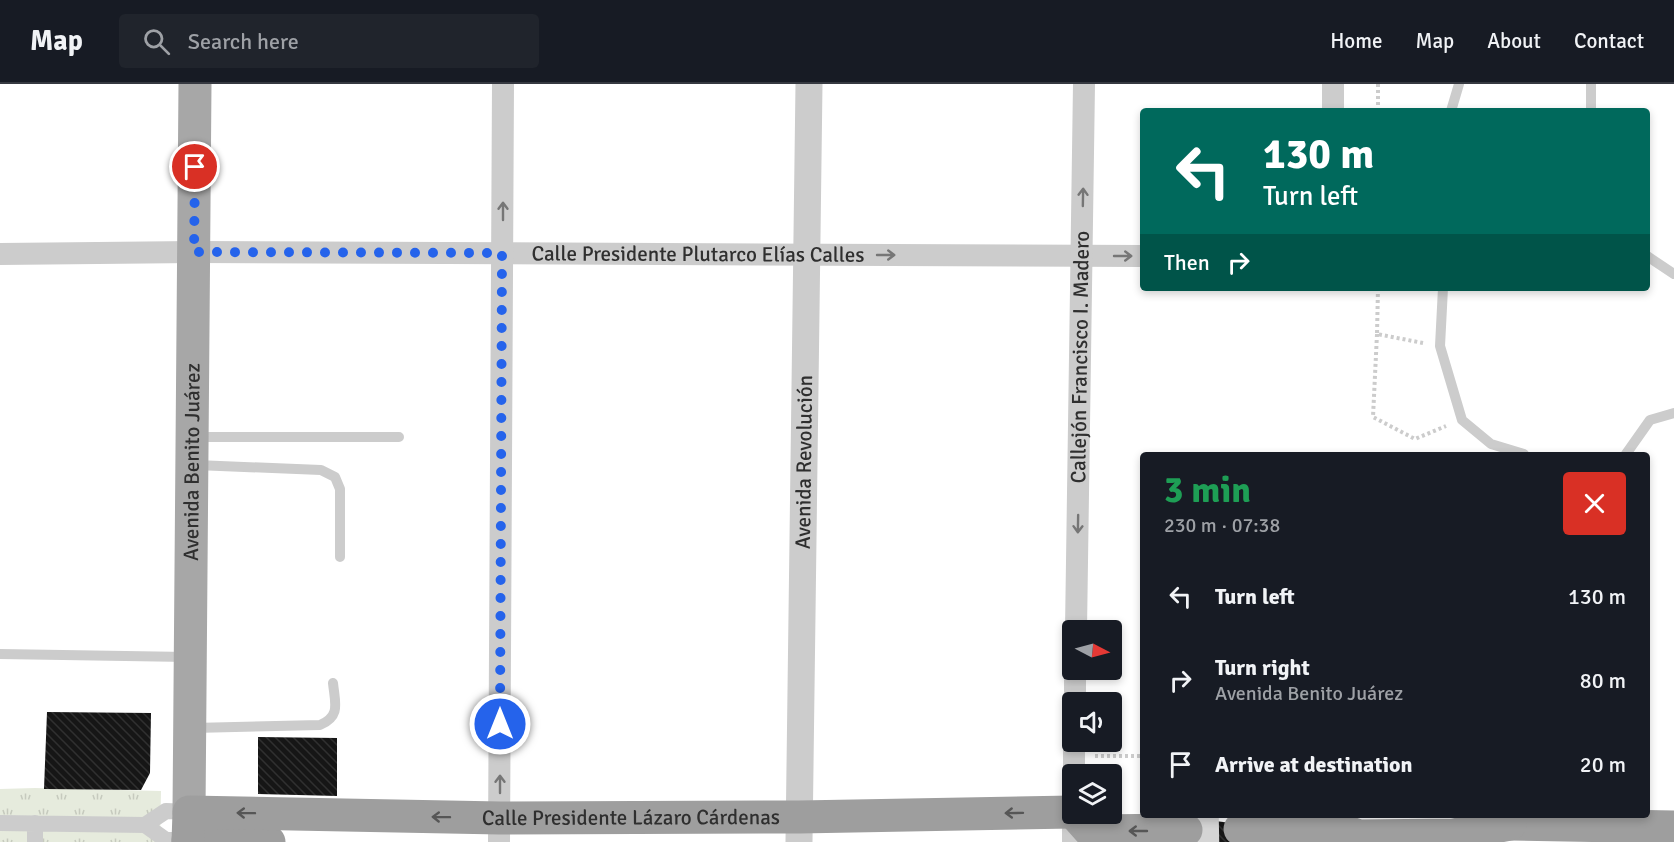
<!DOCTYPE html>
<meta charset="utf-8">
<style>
:root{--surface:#171b24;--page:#20242c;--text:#f1f3f6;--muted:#9ea1a6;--line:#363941}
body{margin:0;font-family:Signika,sans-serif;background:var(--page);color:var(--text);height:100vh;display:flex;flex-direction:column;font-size:22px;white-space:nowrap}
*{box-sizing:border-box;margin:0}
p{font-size:20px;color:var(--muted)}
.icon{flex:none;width:33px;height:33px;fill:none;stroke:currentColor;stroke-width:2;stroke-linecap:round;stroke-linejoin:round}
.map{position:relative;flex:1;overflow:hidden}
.sheet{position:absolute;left:1140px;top:368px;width:510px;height:366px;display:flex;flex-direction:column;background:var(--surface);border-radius:6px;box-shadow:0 3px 9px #0003}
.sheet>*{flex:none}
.guide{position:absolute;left:1140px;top:24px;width:510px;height:183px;border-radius:6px;box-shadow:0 3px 9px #0003;background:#00695c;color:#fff;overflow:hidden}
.needle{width:39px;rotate:96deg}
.buttons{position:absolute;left:1062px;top:536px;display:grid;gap:12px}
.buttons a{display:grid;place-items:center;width:60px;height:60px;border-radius:6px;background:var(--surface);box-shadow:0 3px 9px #0003;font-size:30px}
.pin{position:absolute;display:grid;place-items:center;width:51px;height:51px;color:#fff;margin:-26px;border:3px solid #fff;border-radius:50%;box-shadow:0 2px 6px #0007}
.me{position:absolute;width:66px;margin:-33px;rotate:0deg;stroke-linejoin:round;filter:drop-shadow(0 0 4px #0008)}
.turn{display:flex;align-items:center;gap:21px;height:126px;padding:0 24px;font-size:27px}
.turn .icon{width:78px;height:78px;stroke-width:2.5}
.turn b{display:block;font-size:42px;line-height:51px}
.then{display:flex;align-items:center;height:57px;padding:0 24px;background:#0003;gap:12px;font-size:22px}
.round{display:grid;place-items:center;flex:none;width:63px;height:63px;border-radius:6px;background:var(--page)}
.headline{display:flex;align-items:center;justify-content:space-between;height:102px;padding:0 24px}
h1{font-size:36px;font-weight:700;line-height:45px;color:#1e9e55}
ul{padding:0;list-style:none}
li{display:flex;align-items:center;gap:18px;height:84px;padding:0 24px}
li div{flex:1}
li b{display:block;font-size:22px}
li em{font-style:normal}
header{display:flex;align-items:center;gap:36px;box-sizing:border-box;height:84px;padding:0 30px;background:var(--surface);border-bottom:2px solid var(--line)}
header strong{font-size:28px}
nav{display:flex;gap:33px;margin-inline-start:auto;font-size:21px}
.search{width:420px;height:54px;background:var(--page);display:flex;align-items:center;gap:15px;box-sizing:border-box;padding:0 21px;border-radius:6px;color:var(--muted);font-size:22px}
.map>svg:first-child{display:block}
</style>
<header>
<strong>Map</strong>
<div class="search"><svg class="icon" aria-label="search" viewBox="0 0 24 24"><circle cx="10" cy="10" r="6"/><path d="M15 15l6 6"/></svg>Search here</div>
<nav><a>Home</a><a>Map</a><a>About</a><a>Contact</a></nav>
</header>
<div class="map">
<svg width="1674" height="758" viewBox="0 0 1674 758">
<defs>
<pattern id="park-tufts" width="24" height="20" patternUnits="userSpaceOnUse" patternTransform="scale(1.5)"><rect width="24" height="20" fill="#e6ebdd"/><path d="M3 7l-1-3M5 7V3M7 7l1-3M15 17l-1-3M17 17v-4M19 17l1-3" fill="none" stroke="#c6cabe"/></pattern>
<pattern id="building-back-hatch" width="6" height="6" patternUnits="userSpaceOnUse" patternTransform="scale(1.5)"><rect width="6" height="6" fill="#161616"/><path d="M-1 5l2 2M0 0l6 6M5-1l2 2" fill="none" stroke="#303030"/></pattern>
</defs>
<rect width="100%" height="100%" fill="#fff"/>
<path fill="url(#park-tufts)" d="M35,704L161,707L160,758H0V705Z"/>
<path fill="url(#building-back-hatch)" d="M47,628L151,629L150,689L141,706L44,705Z
M258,653L337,654V712L258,710Z
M1140,654L1143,655V679H1140Z
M1176,730H1215V737L1232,739L1240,758H1203L1204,747L1186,746Z"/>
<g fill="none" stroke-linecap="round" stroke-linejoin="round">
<path stroke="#d5d5d5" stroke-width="33" stroke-dasharray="33 16" stroke-linecap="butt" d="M1186,746L1240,745"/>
<path stroke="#ccc" stroke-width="4" stroke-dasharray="3 3" stroke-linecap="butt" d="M1378,27V0
M1378,204L1377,250L1423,259
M1377,250L1373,333L1415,355L1446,342
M1095,672H1140"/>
<path stroke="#ccc" stroke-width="10" d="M1451,27L1459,0
M1591,27V0
M1647,172L1674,190
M1443,204L1440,262L1462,336L1491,360L1524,370
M196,353H399
M1626,370L1650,336L1674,329
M196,381L321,386L335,393L340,405V473
M0,570L188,573
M193,644L320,641C341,632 335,619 333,599"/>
<path stroke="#ccc" stroke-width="16" d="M0,739L145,741
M188,756H166L145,741L166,727L189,728
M35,758V739"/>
<g stroke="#ccc" stroke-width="22">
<path d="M1333,27V0"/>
<path id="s1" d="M0,170L194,168L1143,172"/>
<path id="s2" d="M1076,546L1084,0"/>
<path d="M1075,618V585"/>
<path d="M1074,690V657"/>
<path d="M499,758L503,0"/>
<path d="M1073,758V729"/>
</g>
<path stroke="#ccc" stroke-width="27" id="s3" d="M799,758L809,0"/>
<path stroke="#a7a7a7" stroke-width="33" id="s4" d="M189,728L195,0"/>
<g stroke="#9e9e9e" stroke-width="33">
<path d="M1074,729L1090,747L1186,746"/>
<path d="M1491,734L1510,740L1674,743"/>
<path d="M1240,745L1332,743L1359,752L1454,751L1510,740"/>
<path d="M188,756L269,758"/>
<path id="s5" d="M188,758L189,728L500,734L799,733L1072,728"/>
</g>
</g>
<defs><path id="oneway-shaft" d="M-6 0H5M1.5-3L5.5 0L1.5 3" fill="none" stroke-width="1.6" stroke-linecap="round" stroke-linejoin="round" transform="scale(1.5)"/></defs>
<g stroke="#767676">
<use href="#oneway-shaft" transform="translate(1083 113) rotate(-89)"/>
<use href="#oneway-shaft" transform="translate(503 127) rotate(-90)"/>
<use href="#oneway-shaft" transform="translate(886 171)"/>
<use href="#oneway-shaft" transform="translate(1123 172)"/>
<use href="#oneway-shaft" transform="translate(1078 440) rotate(91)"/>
<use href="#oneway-shaft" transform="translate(500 700) rotate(-90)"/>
</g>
<g stroke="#565656">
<use href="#oneway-shaft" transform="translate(246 729) rotate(-179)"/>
<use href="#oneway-shaft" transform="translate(1014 729) rotate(179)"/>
<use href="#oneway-shaft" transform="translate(441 733) rotate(-179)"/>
<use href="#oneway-shaft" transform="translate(1138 747) rotate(180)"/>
</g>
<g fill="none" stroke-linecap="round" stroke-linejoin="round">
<path stroke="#2563eb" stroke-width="10" stroke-dasharray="0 18" d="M195,83L194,168L502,169L500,640"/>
</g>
<g text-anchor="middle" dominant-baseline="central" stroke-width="6" stroke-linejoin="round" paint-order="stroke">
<g font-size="21" fill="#2f2f2f" stroke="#fff">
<text stroke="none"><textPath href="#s1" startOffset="698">Calle Presidente Plutarco Elías Calles</textPath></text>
<text stroke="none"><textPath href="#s2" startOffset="273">Callejón Francisco I. Madero</textPath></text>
<text stroke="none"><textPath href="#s4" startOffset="350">Avenida Benito Juárez</textPath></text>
<text stroke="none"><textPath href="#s3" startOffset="380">Avenida Revolución</textPath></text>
<text stroke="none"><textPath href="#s5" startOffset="472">Calle Presidente Lázaro Cárdenas</textPath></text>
</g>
</g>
</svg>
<div class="buttons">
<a><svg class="needle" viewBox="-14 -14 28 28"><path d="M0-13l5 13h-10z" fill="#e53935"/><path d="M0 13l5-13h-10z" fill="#9ea1a6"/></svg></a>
<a><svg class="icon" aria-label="sound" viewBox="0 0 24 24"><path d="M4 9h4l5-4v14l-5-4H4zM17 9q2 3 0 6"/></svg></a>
<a><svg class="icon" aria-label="layers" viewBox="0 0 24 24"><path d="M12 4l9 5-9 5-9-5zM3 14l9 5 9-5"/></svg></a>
</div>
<div class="pin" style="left:195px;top:83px;background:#d93025"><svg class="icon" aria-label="arrive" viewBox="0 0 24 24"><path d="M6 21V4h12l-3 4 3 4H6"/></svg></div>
<svg class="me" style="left:500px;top:640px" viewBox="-20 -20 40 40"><circle r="17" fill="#2563eb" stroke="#fff" stroke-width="3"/><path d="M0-11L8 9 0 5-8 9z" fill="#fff"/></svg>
<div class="guide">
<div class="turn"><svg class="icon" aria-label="left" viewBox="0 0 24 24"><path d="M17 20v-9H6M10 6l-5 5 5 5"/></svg><div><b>130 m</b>Turn left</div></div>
<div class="then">Then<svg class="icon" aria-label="right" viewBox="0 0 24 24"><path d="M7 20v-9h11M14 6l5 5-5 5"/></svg></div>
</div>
<section class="sheet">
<div class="headline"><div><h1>3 min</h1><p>230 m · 07:38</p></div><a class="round" style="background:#d93025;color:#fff"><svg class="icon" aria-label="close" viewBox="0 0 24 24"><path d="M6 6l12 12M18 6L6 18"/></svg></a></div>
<ul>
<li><svg class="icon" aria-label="left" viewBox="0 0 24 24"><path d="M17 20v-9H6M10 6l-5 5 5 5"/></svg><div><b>Turn left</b></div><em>130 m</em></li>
<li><svg class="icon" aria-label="right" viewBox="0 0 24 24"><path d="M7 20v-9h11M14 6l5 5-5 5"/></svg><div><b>Turn right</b><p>Avenida Benito Juárez</p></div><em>80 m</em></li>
<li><svg class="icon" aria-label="arrive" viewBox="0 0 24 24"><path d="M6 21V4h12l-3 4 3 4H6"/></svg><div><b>Arrive at destination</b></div><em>20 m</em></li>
</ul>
</section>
</div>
